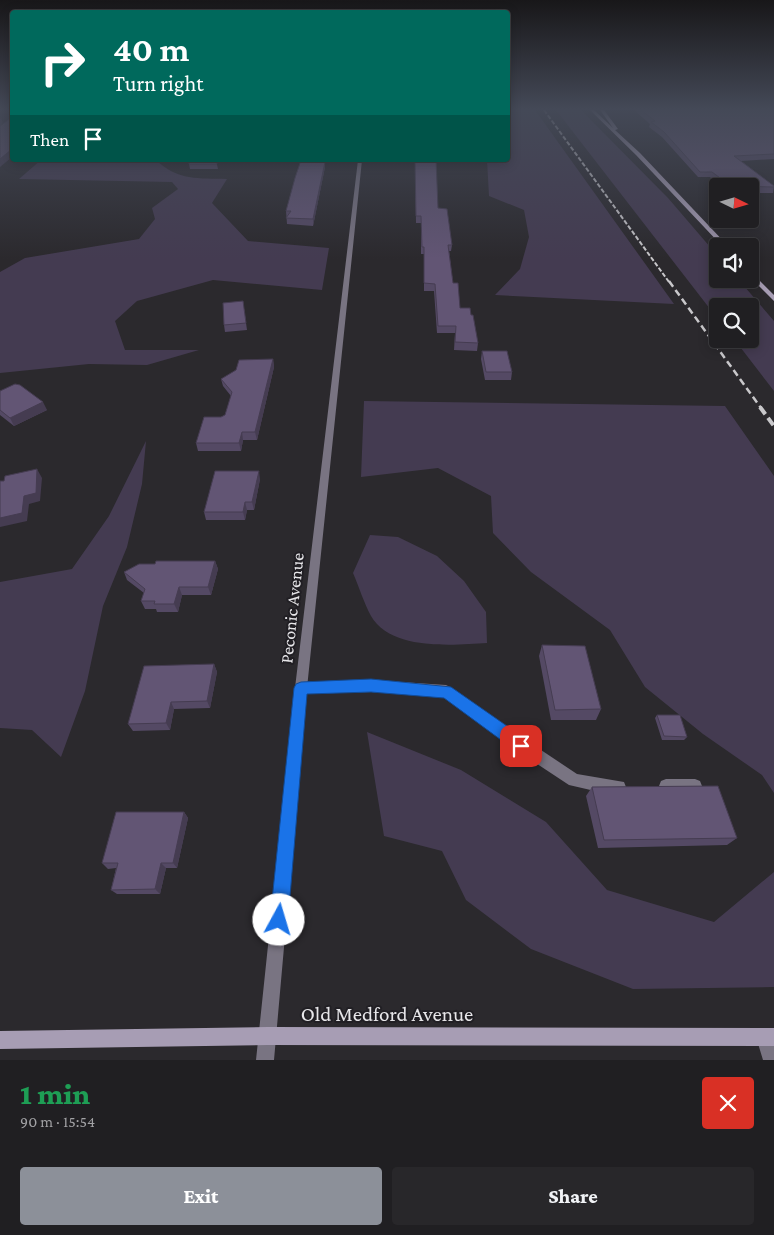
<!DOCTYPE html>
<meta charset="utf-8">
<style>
:root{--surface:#201f22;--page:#28272a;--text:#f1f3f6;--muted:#a2a2a5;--line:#3d3d40;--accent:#8c9099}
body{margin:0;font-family:"Crimson Pro",serif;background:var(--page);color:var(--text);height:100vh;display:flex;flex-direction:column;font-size:19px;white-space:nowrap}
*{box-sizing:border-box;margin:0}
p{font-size:16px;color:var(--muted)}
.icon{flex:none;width:28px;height:28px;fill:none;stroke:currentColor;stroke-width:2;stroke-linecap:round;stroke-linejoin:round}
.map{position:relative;height:1060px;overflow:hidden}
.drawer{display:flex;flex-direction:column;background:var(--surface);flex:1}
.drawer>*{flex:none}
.guide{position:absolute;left:10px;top:10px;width:500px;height:152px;border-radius:5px;box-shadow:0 2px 12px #0003,0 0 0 1px var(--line);background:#00695c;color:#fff;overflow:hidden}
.needle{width:32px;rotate:95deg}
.controls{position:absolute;left:709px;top:178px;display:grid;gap:10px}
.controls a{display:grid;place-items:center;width:50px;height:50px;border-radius:5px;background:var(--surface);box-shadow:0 2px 12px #0003,0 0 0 1px var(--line);font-size:25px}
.pin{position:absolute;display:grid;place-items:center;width:42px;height:42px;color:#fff;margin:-21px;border-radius:10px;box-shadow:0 2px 8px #0006}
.me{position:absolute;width:55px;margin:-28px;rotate:6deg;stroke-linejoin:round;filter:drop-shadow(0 0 4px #0008)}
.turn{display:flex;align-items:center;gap:18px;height:105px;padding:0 20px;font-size:22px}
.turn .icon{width:65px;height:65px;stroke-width:2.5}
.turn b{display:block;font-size:35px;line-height:42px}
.then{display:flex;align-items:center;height:48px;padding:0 20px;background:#0003;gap:10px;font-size:19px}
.round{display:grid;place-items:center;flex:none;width:52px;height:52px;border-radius:5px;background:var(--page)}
.headline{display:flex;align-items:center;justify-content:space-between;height:85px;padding:0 20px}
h1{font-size:30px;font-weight:800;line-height:38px;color:#1e9e55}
.primary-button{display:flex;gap:10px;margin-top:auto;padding:10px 20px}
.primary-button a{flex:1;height:58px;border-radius:5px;background:var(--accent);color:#fff;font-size:20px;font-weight:800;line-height:58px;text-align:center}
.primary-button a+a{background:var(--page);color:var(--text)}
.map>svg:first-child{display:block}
</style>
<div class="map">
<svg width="774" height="1060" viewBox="0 0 774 1060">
<rect width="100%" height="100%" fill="#2b292d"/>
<path fill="#443b51" d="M508,110H535L674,304L495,295L520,269L529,237L524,210L489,196L487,160H508Z
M556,110H581L668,198L717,255L718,279H738L774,321V391L734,339H750V306H718L717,318Z
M41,160H156C178,181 199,178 227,179L212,203L248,241L329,248L322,290L213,280L137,301L115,321L125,350H199L147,365L89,364L0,373V272L25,258L139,239L155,219L152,208L178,189L172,182L19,179Z
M364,401L725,406L774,476V793L762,775L703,734L645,687L610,630L531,572L493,533L491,496L438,468L361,477Z
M146,441L142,484L127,547L103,606L85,691L61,757L32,730L0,728V582L72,569L109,516Z
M370,535L398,537L437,556L464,581L486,612L487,643C453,645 391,651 371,616C364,603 359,587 353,573Z
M367,732L461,770L546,822L607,890L714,922L774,872V987L633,989L531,949L466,900L442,851L384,836Z"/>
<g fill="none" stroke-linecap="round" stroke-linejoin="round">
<path fill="#797482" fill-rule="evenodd" d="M371,680L446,685L450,687L526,740L577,774L624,782L626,787L624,792L619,794H608L569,785L516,750L444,696L371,692L301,694L297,692L295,688L297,684L301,682Z
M666,779H695L700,781L702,786L700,791C690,795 671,795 661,791L659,786L661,781Z"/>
<path fill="#797482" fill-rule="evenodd" d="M358,160H362L307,688L274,1060H256L295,688Z
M765,1028L771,1031L774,1038V1060H763L756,1037L759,1031Z"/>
<path fill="#a79db4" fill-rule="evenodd" d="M590,110H594L613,128L600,110H604L618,129L615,130L640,153L728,246H722L636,155Z
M750,271L774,295V301L750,277Z
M268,1027L774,1028V1046L268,1045L0,1049V1031Z"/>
<path stroke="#c9c8cb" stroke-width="2" stroke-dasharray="4.5 2" stroke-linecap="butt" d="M544,110L669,282"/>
<path stroke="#c9c8cb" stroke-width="2.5" stroke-dasharray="7 4" stroke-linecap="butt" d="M669,281L761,408"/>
<path stroke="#c9c8cb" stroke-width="4" stroke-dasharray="9 4.5" stroke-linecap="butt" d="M760,407L774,426"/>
</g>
<path fill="#544964" d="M634,110H774V159L741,161L774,186L773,193H750V186H721L710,177H698L662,137L649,127L650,124Z
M216,160L218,169H190L189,164Z
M415,160L438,208L452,245L451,251H449L453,283L460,308L471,315L478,343L477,351L454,350L455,333H437L434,291H424V254H421V223H416Z
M325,162V167L313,226L287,224L286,211Z
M243,301L247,330L225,332L224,325Z
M482,351L512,372L511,380H485L481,359Z
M273,359L274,367L257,440H243L241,451H198L196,443L221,417L225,415L231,396L223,386L221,379Z
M0,391L47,410L14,426L0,415Z
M260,479L254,510H247L245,520H206L204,512Z
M215,561L218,569L211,595H182L178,612H157L156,609H145L141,601L144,593L127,580L124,572L155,564Z
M542,645L601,709L596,720H551L539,656Z
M214,664L217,672L210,708L174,709L170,730L133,731L128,724Z
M657,715L687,737L684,740H662L655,718Z
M592,787L737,838L727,845L598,848L586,796Z
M184,812L188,818L177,868H166L160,894H117L111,890L116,868L108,869L102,863Z"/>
<path fill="#453c51" d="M1,118L3,123L0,126V119Z
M12,149V157L0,167V159Z
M325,162V167L313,226V219Z
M273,359L274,367L257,440L255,432Z
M43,402L47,410L14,426L10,418Z
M242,432L243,440L241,451L239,443Z
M37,469L42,478L40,501L29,504L27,521L0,527V518L24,496Z
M259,471L260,479L254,510L252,502Z
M245,502L247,510L245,520L243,512Z
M215,561L218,569L211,595L208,587Z
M179,587L182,595L178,612L174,604Z
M214,664L217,672L210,708L207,701Z
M171,702L174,709L170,730L166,723Z
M184,812L188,818L177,868L173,863Z
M161,863L166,868L160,894L155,889Z"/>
<path fill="#625574" stroke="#453c51" d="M641,110H774V154L734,156L774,186V187L731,186L712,172H700L664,132L651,122L655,121Z
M11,118H12V149L0,159V126Z
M189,160H216L217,164H189Z
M301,160H324L323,162H325L313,219L286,218L291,211H286L295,178Z
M415,160H436L438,208L447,209L452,245H448L453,283H458L460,308H470L471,315H473L478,343L455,342L456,326H438L435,284L424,283V247H422L421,216H416Z
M243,301L246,323L224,325L223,303Z
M482,351H507L512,372H486Z
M273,359L255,432H242L239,443H196L204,417H221L225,415L232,392L221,379L236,370L239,360Z
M15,384L20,385L43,402L10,418L0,410V391Z
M37,469L36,493L24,496L22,513L0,518V481H4L5,476Z
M215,471H259L252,502H245L243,512H204Z
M156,561H215L208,587H179L174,604H154L155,601H141L145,589L124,572L139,564H155Z
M542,645L585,646L601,709L555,710Z
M214,664L207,701L171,702L166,723L128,724L144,666Z
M657,715H680L687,737L664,736Z
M718,786L737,838L604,840L592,787Z
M116,812H184L173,863H161L155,889L111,890L118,863H102Z"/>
<linearGradient id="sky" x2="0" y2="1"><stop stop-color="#181719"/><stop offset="0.42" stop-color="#444957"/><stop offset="1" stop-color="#444957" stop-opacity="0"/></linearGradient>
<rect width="774" height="259" fill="url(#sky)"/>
<path fill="#1a73e8" stroke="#114b97" d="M371,679L451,687L527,740L529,746L527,751L521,753L516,751L444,698L371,692L307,694L288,920L285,927L279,929L272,927L270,920L294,688L296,684L301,682Z"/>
<g text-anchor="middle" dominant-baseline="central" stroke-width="4" stroke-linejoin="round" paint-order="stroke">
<g font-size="18" fill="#e7e6e9" stroke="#211f24">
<text transform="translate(292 608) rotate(-84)">Peconic Avenue</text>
</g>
<g font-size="21" fill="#e7e6e9" stroke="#211f24">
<text x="387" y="1014">Old Medford Avenue</text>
</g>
</g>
</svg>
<div class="controls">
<a><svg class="needle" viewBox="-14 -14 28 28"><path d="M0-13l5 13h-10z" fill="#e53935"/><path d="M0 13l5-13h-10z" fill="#a2a2a5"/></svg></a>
<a><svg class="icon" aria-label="sound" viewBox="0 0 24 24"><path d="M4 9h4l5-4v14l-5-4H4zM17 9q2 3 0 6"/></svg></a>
<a><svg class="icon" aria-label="search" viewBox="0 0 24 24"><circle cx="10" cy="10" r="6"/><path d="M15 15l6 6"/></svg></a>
</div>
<div class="pin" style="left:521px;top:746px;background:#d93025"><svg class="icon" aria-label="arrive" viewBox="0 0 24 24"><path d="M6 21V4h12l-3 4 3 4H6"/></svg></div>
<svg class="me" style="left:279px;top:920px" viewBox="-20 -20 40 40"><circle r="19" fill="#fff"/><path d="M0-13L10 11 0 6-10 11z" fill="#1a73e8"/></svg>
<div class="guide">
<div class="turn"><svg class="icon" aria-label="right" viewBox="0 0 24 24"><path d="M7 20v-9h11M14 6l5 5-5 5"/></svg><div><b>40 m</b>Turn right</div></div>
<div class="then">Then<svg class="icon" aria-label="arrive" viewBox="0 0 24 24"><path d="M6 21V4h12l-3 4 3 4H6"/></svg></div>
</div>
</div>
<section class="drawer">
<div class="headline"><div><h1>1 min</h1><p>90 m · 15:54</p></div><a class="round" style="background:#d93025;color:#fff"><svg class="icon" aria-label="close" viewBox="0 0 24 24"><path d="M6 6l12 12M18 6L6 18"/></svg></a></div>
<div class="primary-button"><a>Exit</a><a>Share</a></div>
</section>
